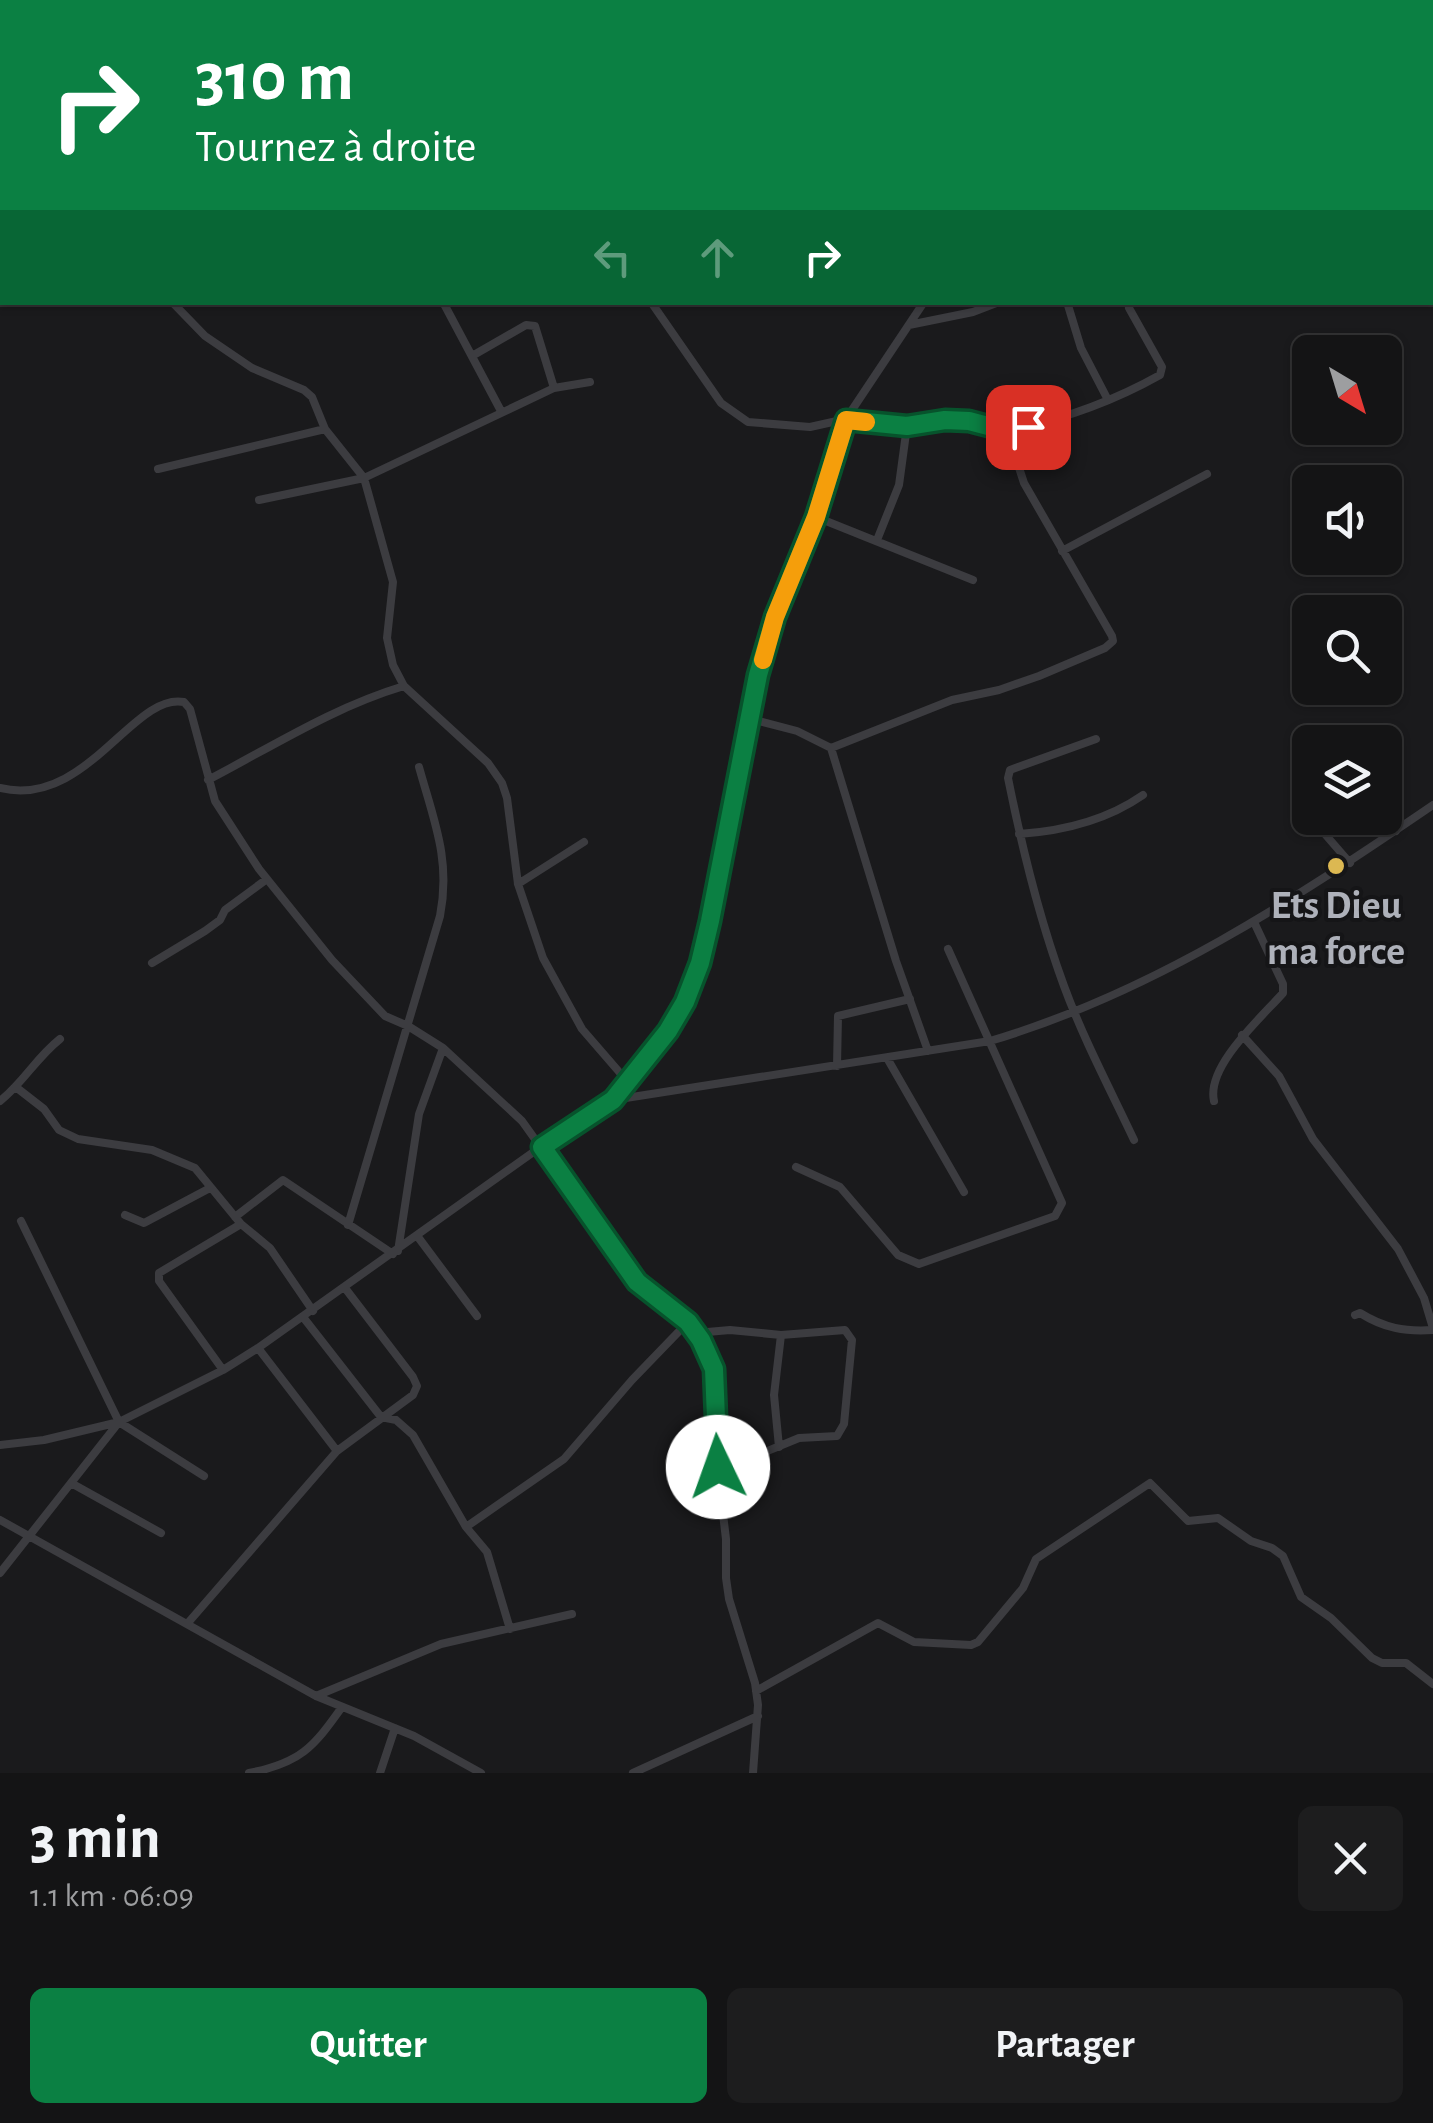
<!DOCTYPE html>
<html lang="fr">
<meta charset="utf-8">
<style>
:root{--surface:#141415;--page:#1d1d1e;--text:#f1f3f6;--muted:#9d9ea0;--line:#333334;--accent:#0b8043}
body{margin:0;font-family:"Alegreya Sans",sans-serif;background:var(--page);color:var(--text);height:100vh;display:flex;flex-direction:column;font-size:38px;white-space:nowrap}
*{box-sizing:border-box;margin:0}
p{font-size:32px;color:var(--muted)}
.icon{flex:none;width:55px;height:55px;fill:none;stroke:currentColor;stroke-width:2;stroke-linecap:round;stroke-linejoin:round}
.map{position:relative;height:1773px;overflow:hidden}
.details{display:flex;flex-direction:column;background:var(--surface);flex:1}
.details>*{flex:none}
.guide{position:absolute;left:0px;top:0px;width:1435px;height:305px;box-shadow:0 2px 8px #0004,0 0 0 2px var(--line);background:#0b8043;color:#fff;overflow:hidden}
.needle{width:65px;rotate:142deg}
.fabs{position:absolute;left:1292px;top:335px;display:grid;gap:20px}
.fabs a{display:grid;place-items:center;width:110px;height:110px;border-radius:15px;background:var(--surface);box-shadow:0 2px 8px #0004,0 0 0 2px var(--line);font-size:50px}
.pin{position:absolute;display:grid;place-items:center;width:85px;height:85px;color:#fff;margin:-42px;border-radius:20px;box-shadow:0 5px 15px #0006}
.me{position:absolute;width:110px;margin:-55px;rotate:357deg;stroke-linejoin:round;filter:drop-shadow(0 0 8px #0008)}
.turn{display:flex;align-items:center;gap:35px;height:210px;padding:0 30px;font-size:45px}
.turn .icon{width:130px;height:130px;stroke-width:2.5}
.turn b{display:block;font-size:70px;line-height:85px}
.lanes{display:flex;align-items:center;height:95px;padding:0 30px;background:#0003;justify-content:center;gap:50px;direction:ltr}
.lanes .off{opacity:.35}
.round{display:grid;place-items:center;flex:none;width:105px;height:105px;border-radius:15px;background:var(--page)}
.summary{display:flex;align-items:center;justify-content:space-between;height:170px;padding:0 30px}
h1{font-size:60px;font-weight:700;line-height:75px}
.button{display:flex;gap:20px;margin-top:auto;padding:20px 30px}
.button a{flex:1;height:115px;border-radius:15px;background:var(--accent);color:#fff;font-size:40px;font-weight:700;line-height:115px;text-align:center}
.button a+a{background:var(--page);color:var(--text)}
.map>svg:first-child{display:block}
</style>
<div class="map">
<svg width="1433" height="1773" viewBox="0 0 1433 1773">
<rect width="100%" height="100%" fill="#1a1a1c"/>
<g fill="none" stroke-linecap="round" stroke-linejoin="round">
<path stroke="#3c3c40" stroke-width="8" d="M645,0V2
M981,0V2
M1237,0V2
M1367,0V2
M403,2L406,0
M1432,5H1433
M0,83L2,86
M1432,216H1433
M172,302L205,336L252,368L304,390L312,397L325,429L364,478L393,582L387,638L393,665L404,686L488,763L502,783L507,798L518,884L543,958L582,1029L627,1081
M443,302L501,411
M651,302L721,403L748,422L810,427L846,419L907,426L969,421L1007,431L1024,483L1112,636L1113,641L1105,648L1039,676L999,690L952,700L831,748L797,731L751,719
M1067,302L1081,348L1108,400
M909,325L973,312L999,302
M472,356L526,325L535,326L554,388
M1007,431C1061,420 1112,402 1160,375L1162,367L1129,308
M158,469L325,429
M259,500L364,478L554,388L590,382
M816,517L973,580
M877,540L899,485L907,426
M1062,551L1207,474
M1309,730L1320,742
M1096,739L1010,770L1008,778C1022,848 1039,918 1064,986C1083,1038 1110,1089 1134,1140
M831,748L896,961L928,1051
M208,780C273,746 334,707 404,686
M0,788C86,809 133,692 184,702L190,709L215,801L259,869L332,960L385,1016L408,1026L443,1048L522,1121L637,1282L688,1322L706,1351L715,1378V1448L726,1539V1578L729,1599L755,1683L758,1705L753,1773
M1296,801L1310,817
M1311,818L1350,863
M1384,818L1396,831
M1019,834C1064,831 1107,820 1143,795
M518,884L584,842
M152,963L205,931L220,920L225,910L267,879
M1242,1035L1279,1076L1313,1139L1398,1249L1424,1298L1433,1328
M887,1058L964,1192
M837,1066L838,1016L910,999
M17,1088L44,1109L59,1130L78,1139L152,1150L195,1168L241,1224L270,1248L313,1311
M613,1100L990,1041C1152,993 1294,900 1433,805
M0,1101C23,1083 36,1058 60,1039
M1214,1101C1206,1066 1262,1017 1283,993V984L1254,922
M796,1167L840,1187L898,1255L919,1264L1055,1216L1062,1203L948,949
M125,1215L144,1223L210,1188
M235,1217L283,1180L393,1254
M21,1221L119,1422L204,1476
M348,1225L440,916C451,860 434,821 419,767
M418,1237L477,1316
M398,1251L419,1114L443,1048
M1355,1315L1360,1313C1384,1328 1405,1332 1433,1330
M303,1317L381,1417L396,1420L413,1435L466,1527L487,1552L510,1629
M696,1333L730,1330L781,1335L845,1330L852,1340L844,1424L837,1436L799,1438L748,1459L717,1467
M258,1348L337,1451
M223,1370L159,1281V1273L241,1224
M0,1445L44,1440L119,1422L223,1370L258,1348L563,1131L613,1100L668,1031L685,1003L700,963L758,675L775,617L816,517L846,419L924,302
M779,1447L774,1395L781,1335
M71,1483L161,1533
M0,1520L316,1696L414,1736L481,1773
M466,1527L564,1459L632,1380L688,1322
M0,1573L119,1422
M187,1624L337,1451L413,1395L417,1386L413,1377L345,1288
M756,1691L878,1623L914,1642L971,1645L978,1642L1023,1588L1036,1559L1150,1483L1188,1521L1218,1518L1251,1541L1272,1548L1283,1556L1301,1597L1331,1618L1372,1658L1382,1663H1406L1433,1684
M316,1696L441,1644L572,1614
M249,1773C300,1763 313,1748 342,1707
M380,1773L395,1728
M633,1773L758,1716"/>
</g>
<g fill="none" stroke-linecap="round" stroke-linejoin="round">
<g stroke="#07532c" stroke-width="25">
<path id="route" d="M718,1467L714,1369L701,1340L688,1322L637,1282L542,1147L613,1100L668,1031L685,1002L700,963L710,921L758,675L775,617L816,517L846,420L907,426L945,420L969,421L1007,431L1028,427"/>
</g>
<use href="#route" stroke="#0b8043" stroke-width="18"/>
<path stroke="#f59e0b" stroke-width="18" d="M763,660L775,617L816,517L846,420L866,422"/>
</g>
<circle fill="#dcb852" stroke="#151517" stroke-width="4" cx="1336" cy="866" r="10"/>
<g text-anchor="middle" dominant-baseline="central" stroke-width="8" stroke-linejoin="round" paint-order="stroke">
<g font-size="40" font-weight="bold" fill="#aeb1ba" stroke="#151517">
<text x="1336" y="906">Ets Dieu<tspan x="1336" dy="46">ma force</tspan></text>
</g>
</g>
</svg>
<div class="fabs">
<a><svg class="needle" viewBox="-14 -14 28 28"><path d="M0-13l5 13h-10z" fill="#e53935"/><path d="M0 13l5-13h-10z" fill="#9d9ea0"/></svg></a>
<a><svg class="icon" aria-label="sound" viewBox="0 0 24 24"><path d="M4 9h4l5-4v14l-5-4H4zM17 9q2 3 0 6"/></svg></a>
<a><svg class="icon" aria-label="search" viewBox="0 0 24 24"><circle cx="10" cy="10" r="6"/><path d="M15 15l6 6"/></svg></a>
<a><svg class="icon" aria-label="layers" viewBox="0 0 24 24"><path d="M12 4l9 5-9 5-9-5zM3 14l9 5 9-5"/></svg></a>
</div>
<div class="pin" style="left:1028px;top:427px;background:#d93025"><svg class="icon" aria-label="arrive" viewBox="0 0 24 24"><path d="M6 21V4h12l-3 4 3 4H6"/></svg></div>
<svg class="me" style="left:718px;top:1467px" viewBox="-20 -20 40 40"><circle r="19" fill="#fff"/><path d="M0-13L10 11 0 6-10 11z" fill="#0b8043"/></svg>
<div class="guide">
<div class="turn"><svg class="icon" aria-label="right" viewBox="0 0 24 24"><path d="M7 20v-9h11M14 6l5 5-5 5"/></svg><div><b>310 m</b>Tournez à droite</div></div>
<div class="lanes"><svg class="icon off" aria-label="left" viewBox="0 0 24 24"><path d="M17 20v-9H6M10 6l-5 5 5 5"/></svg><svg class="icon off" aria-label="ahead" viewBox="0 0 24 24"><path d="M12 20V5M6 11l6-6 6 6"/></svg><svg class="icon" aria-label="right" viewBox="0 0 24 24"><path d="M7 20v-9h11M14 6l5 5-5 5"/></svg></div>
</div>
</div>
<section class="details">
<div class="summary"><div><h1>3 min</h1><p>1.1 km · 06:09</p></div><a class="round"><svg class="icon" aria-label="close" viewBox="0 0 24 24"><path d="M6 6l12 12M18 6L6 18"/></svg></a></div>
<div class="button"><a>Quitter</a><a>Partager</a></div>
</section>
